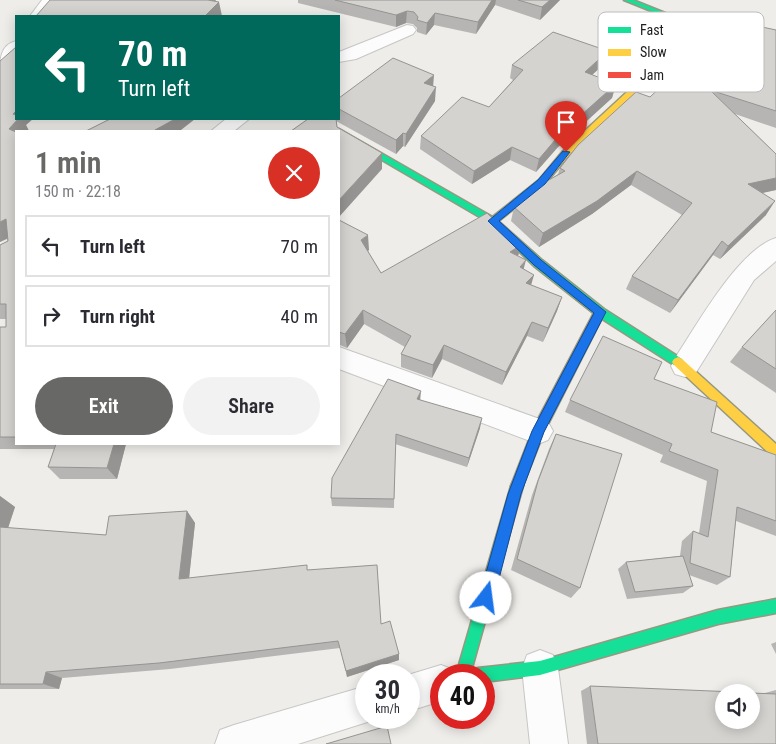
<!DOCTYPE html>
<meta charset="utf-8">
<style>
:root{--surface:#fff;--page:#f2f2f3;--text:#2b2b33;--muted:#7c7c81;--line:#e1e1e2;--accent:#686866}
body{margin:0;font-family:"Roboto Condensed",sans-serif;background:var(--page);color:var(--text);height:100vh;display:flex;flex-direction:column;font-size:19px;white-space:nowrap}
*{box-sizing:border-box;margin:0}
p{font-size:16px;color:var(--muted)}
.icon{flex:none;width:28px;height:28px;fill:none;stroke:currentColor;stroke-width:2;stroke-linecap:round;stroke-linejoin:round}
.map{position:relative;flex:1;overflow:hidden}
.drawer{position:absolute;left:15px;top:130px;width:325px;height:315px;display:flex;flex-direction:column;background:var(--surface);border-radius:0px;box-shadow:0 2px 12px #0003}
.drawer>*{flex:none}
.guide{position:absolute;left:15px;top:15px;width:325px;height:105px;border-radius:0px;box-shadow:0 2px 12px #0003;background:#00695c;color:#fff;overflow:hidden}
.controls{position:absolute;left:715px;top:684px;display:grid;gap:10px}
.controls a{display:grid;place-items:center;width:45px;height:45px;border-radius:50%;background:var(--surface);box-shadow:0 2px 12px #0003;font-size:25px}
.speed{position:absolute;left:355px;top:664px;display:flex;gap:10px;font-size:25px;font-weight:700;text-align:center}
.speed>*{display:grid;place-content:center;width:65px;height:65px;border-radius:50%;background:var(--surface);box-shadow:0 2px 12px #0003;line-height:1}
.speed small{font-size:12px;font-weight:400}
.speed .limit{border:8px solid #d22;background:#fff;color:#111}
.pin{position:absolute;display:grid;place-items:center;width:42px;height:42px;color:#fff;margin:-51px -21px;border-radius:50% 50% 50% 0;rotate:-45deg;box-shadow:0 0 5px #0007}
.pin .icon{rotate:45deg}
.me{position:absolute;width:55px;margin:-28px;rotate:15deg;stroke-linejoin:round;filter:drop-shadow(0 0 4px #0008)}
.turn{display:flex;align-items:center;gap:18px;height:105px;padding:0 20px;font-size:22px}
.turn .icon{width:65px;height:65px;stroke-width:2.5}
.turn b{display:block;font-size:35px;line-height:42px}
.round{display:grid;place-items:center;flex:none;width:52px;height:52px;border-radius:26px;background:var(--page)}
.head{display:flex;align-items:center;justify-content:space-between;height:85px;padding:0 20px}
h1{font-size:30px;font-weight:600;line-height:38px;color:var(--accent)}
.button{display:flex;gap:10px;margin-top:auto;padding:10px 20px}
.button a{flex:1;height:58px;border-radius:30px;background:var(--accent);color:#fff;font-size:20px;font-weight:600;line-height:58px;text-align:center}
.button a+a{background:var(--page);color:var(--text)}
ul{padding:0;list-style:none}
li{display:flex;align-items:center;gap:15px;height:62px;margin:0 10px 8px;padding:0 10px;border:2px solid var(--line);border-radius:0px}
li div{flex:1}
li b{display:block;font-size:19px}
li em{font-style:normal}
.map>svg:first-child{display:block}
</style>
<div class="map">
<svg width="776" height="744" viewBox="0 0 776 744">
<rect width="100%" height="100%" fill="#eeede9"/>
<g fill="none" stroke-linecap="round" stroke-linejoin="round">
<g stroke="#c7c6c5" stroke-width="2">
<path id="street" d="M42,0H58L46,16H30Z
M407,25L413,26L416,30L413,34L356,59L339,62V52Z
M16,41V58L7,72L0,74C0,60 0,45 16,41Z
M226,119H249L234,131H211Z
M776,238V261L754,280L695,374L685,377L675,374L671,366L675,358C697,325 738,250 776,238Z
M339,347L548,422L553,431L548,440L538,444L339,369Z
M540,650L553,655L558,668L568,744H530L522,668L527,655Z
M441,665L454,670L456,675H441V701L409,711L408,675Z
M366,686V718H380L298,744H215L220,730L234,725Z"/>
</g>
<g stroke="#96997f" stroke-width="3">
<path id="fast" d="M624,0H633L685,21L700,33L685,48H679V44L692,33L681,23Z
M339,129L496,219L542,260L604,309L682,359L684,362L682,365H674L596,315L534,266L490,223L339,135V131H335Z
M517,480L521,482L523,486L470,675H456L511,486L513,482Z
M776,599V613L718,624L540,675L484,682V675H471L473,670L478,668L540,661L718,610Z"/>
</g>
<g stroke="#96997f" stroke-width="3">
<path id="slow" d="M679,44L686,46L569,155L545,184L496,223H490V219L539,180L563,151Z
M678,357L682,359L776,444V458L772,456L674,365L672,362L674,359Z"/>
</g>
<g stroke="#96997f" stroke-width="3">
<path id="jam" d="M600,308L605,312L544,432L521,490L517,492L513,490L511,486L534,427L596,309Z"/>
</g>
<use href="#street" fill="#fcfcfc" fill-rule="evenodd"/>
<use href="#fast" fill="#16e098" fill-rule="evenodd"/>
<use href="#slow" fill="#ffcf43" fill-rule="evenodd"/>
<use href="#jam" fill="#f24e42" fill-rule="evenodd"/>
</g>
<path fill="#b7b5b3" d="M298,0H560L540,20L495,5L476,34L434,25L426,35L417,32V28L413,24L406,23L396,27L298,3Z
M734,21L776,30V128L735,114L776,154V190L762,193L766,215L720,259L713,255L670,313L626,289L632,276L682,215L631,185L592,214L539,247L511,221L514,207L558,174L560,168L650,97L718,40L729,32Z
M608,51L604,64L592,75L616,84L612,98L558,147L536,172L510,160L472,184L420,149L421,136L489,107L513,80L510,78L512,65Z
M0,61L26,125L29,131H16V444H126L117,479H60L48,467L54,449H0V327H6V319H0V245L8,241L7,239L0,242Z
M433,86L435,101L405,147L403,146L396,154L336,121L337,127L382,169L308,119H339V98Z
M339,220L369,250L368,251L381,273L521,245L518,256L531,285L562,297L557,311L543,342L527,336L502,385L442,359L432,378L401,367V354L405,347L364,324L347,348L340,345L339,346Z
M776,310V393L730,362L742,347Z
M654,379L711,432L776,455V536L736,521L730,577L717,585L689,575L693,586L683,593L627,599L618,569L626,562L680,556L682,541L693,531L699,533L707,481L660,462L663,455L565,412L570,400Z
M420,400L480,428L467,467L395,444L394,508L332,506L331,498Z
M556,434L580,588L571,598L511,570L532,495L549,449Z
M0,496L15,507L8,528L106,535L187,511L195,523L189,578L309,570L381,624L399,654V660L347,677L340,648L170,669L62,678L59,689H0Z
M776,642V654L771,644Z
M590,686L761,694L776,690V744H587L581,691Z"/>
<path fill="#959492" d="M205,0H216L209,12L219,2L222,16H205Z
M492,0H496L495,5L476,34L478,22Z
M550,0H560L540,20L542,7Z
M407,11L406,23L396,27V15Z
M435,13L434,25L426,35L427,23Z
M608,51L604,64L581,85L585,72Z
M434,75L433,88L424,83Z
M616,84L612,98L558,147L536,172L539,159L561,133Z
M436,87L435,101L405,147L406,134Z
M16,111V119H33L26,125L29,131H16L9,129L13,114Z
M175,119H195L181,130V131H155V130Z
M403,133V146L396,154V140Z
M512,147L510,160L472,184L474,171Z
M382,153V169L339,217V200Z
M637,171L631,185L592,214L539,247L543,233Z
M776,178V190L740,198L748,184Z
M775,201L766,215L720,259L728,246Z
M6,219L16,234L0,242V222Z
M368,235L369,250L362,255L361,240Z
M722,241L713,255L670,313L678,300Z
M521,245L517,260L510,252Z
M526,260L522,275L520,267Z
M534,275L530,289L526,283Z
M562,297L557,311L543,342L548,328Z
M363,310L364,324L347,348L345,334Z
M532,322L527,336L502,385L506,372Z
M444,345L442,359L432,378L433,365Z
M421,391L420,402L417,399Z
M482,418L480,428L467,467L469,458Z
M114,444H126L117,479L107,468Z
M0,496L15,507L5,537L0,534Z
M187,511L195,523L188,588L179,579Z
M399,654V660L347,677L346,671Z
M46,672L62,678L59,689L43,684Z"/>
<path fill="#d5d3d0" stroke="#959492" d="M50,0H208L219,2L205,16H36Z
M335,0H492L478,22L435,13L427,23L417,20L418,17L414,12L407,11L396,15Z
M518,0H550L542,7Z
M734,21L776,30V111L710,90L776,154V178L748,184L775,201L728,246L722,241L678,300L632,276L692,203L637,171L597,201L543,233L514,207L547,181L565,171L560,168L578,145L636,92L650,97L713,38L718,40L724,31L730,32Z
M553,32L608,51L585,72L616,84L561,133L539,159L512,147L474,171L421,136L462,97L489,107L523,70L512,65Z
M16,47V111L13,114L16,115V119H18L9,129L16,132V437H0V327H6V304H0V245L8,241L6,219L0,222V61Z
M393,58L434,75L424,83L436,87L406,134L403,133L396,140L339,109V98Z
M110,119H175L155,130L158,131H86Z
M308,119H336L337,127L382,153L339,200V131H291Z
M487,213L521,245L510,252L526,260L520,267L534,275L526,283L562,297L548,328L532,322L506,372L444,345L433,365L401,354L411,336L363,310L345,334L339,332V220L368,235L361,240L381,273Z
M776,310V369L742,347Z
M603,336L662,362L654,379L717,402L711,432L776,455V521L737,507L730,577L690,563L693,531L708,537L718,470L669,451L672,444L570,400Z
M388,379L421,391L417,399L482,418L469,458L396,434L394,499L331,498L332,478Z
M556,434L622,454L580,588L517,559L538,481Z
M56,444H114L107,468L48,467Z
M187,511L179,579L307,565V570L377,565L381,624L390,621L399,654L346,671L338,641L159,663L46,672L43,684H0V527L106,535L109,516Z
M683,556L693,586L635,592L626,562Z
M590,686L736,692H724V720H751V693L776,694V744H598Z
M387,726L391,744H326Z"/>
<path fill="#1a73e8" stroke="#114b97" d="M563,151L570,152L545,184L499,221L541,260L606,312L544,432L521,494L494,598L492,603L486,605L481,603L479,598L508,494L532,431L594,313L534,265L488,221L538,180Z"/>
<rect x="598" y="12" width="166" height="80" rx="8" fill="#fff" stroke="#bcbcbc" stroke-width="1"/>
<rect x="608" y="27" width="23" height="6" fill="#16e098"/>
<rect x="608" y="49" width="23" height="7" fill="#ffcf43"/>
<rect x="608" y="72" width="23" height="6" fill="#f24e42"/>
<g font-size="14" fill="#202020">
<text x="640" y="35">Fast</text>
<text x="640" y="57">Slow</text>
<text x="640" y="80">Jam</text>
</g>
</svg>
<div class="controls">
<a><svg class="icon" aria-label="sound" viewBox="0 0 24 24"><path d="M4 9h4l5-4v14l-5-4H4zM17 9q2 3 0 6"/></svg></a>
</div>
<div class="speed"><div>30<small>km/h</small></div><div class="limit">40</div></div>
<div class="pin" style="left:566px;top:152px;background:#d93025"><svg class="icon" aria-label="arrive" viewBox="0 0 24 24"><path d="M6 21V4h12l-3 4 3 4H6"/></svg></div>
<svg class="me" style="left:486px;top:598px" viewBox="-20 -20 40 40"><circle r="19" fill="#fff"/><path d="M0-13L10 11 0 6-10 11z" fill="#1a73e8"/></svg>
<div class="guide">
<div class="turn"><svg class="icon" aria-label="left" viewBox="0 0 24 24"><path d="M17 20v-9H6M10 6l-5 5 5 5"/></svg><div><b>70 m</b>Turn left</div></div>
</div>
<section class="drawer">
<div class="head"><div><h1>1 min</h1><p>150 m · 22:18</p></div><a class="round" style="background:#d93025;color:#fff"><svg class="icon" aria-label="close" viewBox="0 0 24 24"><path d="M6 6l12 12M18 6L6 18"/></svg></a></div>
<ul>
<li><svg class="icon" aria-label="left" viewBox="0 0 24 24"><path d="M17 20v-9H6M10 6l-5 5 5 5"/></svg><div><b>Turn left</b></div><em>70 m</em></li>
<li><svg class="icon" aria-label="right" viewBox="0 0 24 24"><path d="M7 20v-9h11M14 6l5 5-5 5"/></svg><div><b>Turn right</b></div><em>40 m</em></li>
</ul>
<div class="button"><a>Exit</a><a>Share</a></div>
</section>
</div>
